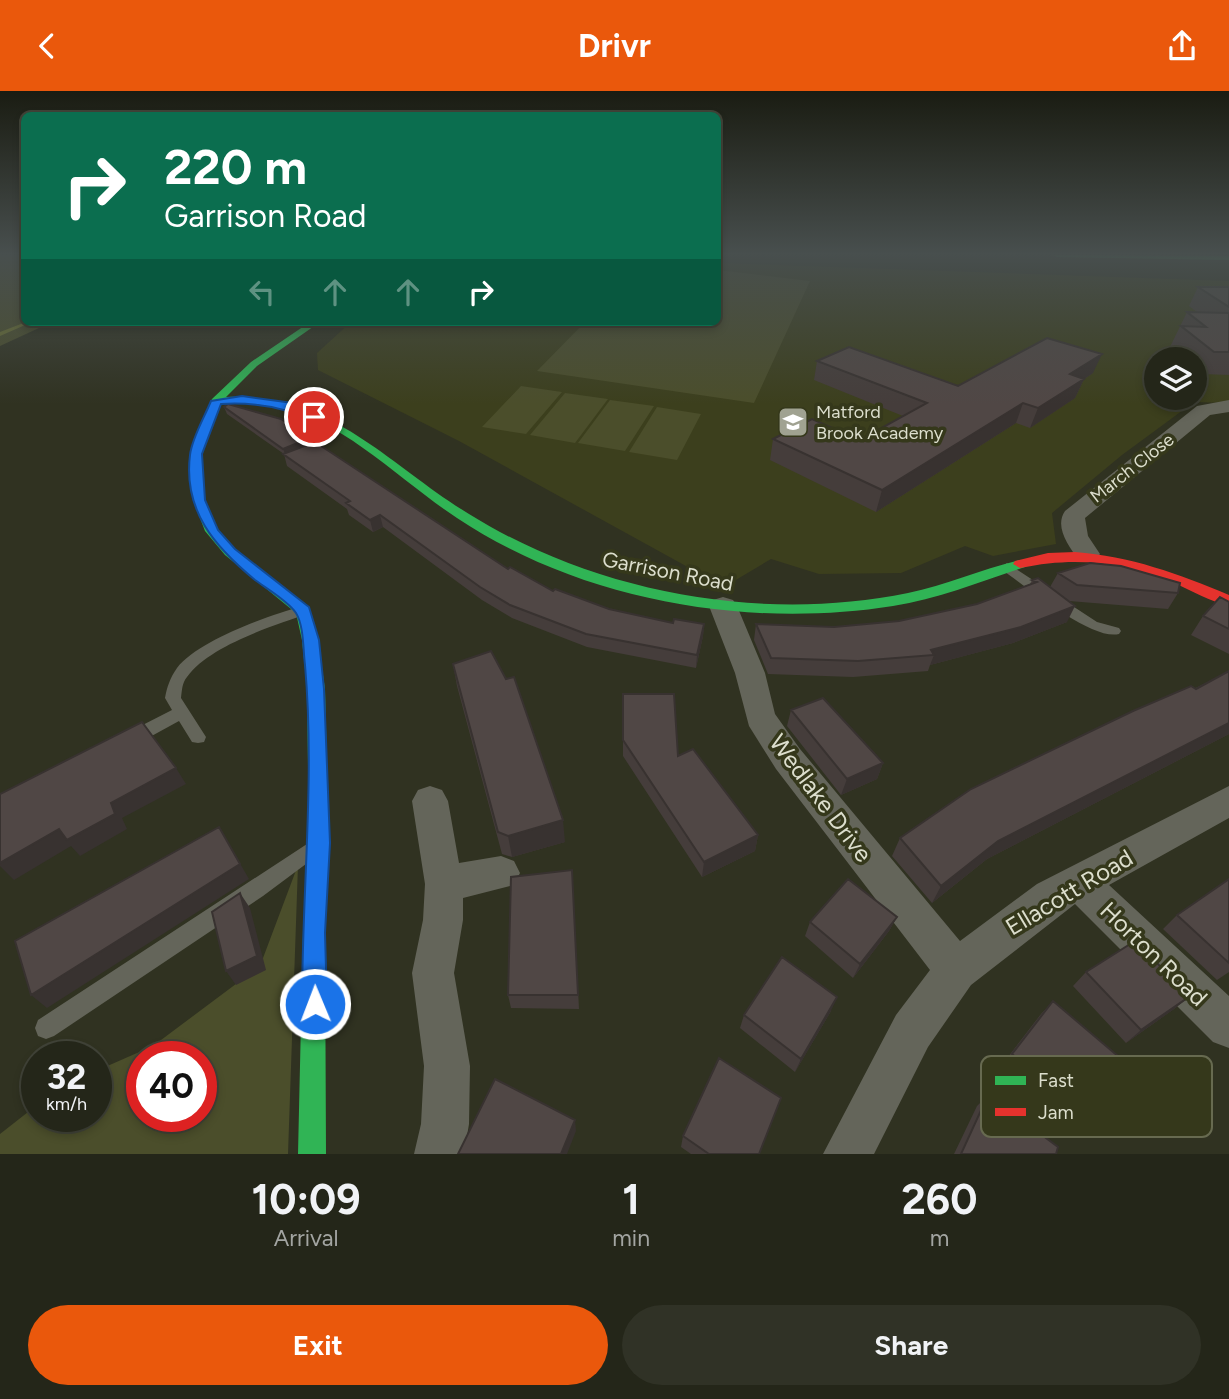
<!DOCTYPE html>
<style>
:root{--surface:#242619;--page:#303226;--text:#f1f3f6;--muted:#a3a5a2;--line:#414338;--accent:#ea580c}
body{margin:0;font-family:Figtree,sans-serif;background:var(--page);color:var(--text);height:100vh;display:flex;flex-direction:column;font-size:26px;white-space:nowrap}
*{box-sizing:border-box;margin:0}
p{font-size:23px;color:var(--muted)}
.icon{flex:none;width:38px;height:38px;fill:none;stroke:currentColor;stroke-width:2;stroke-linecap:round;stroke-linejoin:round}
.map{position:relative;height:1063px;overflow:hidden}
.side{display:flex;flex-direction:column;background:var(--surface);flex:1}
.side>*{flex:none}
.hud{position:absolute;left:21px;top:21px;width:700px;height:214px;border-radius:10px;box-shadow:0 4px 10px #0003,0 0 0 2px var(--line);background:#0b6e4f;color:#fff;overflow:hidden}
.controls{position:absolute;left:1144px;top:256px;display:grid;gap:14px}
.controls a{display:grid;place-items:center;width:63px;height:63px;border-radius:50%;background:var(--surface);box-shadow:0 4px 10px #0003,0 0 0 2px var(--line);font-size:35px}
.speed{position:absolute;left:21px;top:950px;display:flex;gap:14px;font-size:35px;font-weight:700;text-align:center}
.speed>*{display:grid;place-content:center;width:91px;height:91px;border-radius:50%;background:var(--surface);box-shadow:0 4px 10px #0003,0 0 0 2px var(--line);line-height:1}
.speed small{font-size:18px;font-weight:400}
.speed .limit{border:10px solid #d22;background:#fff;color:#111}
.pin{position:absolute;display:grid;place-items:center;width:60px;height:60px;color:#fff;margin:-30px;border:4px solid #fff;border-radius:50%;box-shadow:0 2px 7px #0007}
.me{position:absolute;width:77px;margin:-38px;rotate:359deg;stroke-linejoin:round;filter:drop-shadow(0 0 5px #0008)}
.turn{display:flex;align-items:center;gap:24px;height:147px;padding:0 28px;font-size:32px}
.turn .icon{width:91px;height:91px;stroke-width:2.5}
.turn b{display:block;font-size:49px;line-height:60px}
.lanes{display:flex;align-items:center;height:66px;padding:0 28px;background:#0003;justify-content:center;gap:35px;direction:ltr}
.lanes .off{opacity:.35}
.eta{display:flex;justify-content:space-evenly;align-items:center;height:119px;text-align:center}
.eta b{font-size:42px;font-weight:700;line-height:49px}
.primary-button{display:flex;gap:14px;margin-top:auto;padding:14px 28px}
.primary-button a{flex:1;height:80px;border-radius:42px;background:var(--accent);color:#fff;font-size:28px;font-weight:700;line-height:80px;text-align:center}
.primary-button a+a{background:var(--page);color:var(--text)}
header{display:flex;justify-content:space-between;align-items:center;height:91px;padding:0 28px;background:var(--accent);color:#fff;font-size:32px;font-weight:700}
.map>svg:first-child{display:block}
</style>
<header><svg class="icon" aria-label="back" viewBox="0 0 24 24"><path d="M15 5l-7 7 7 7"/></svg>Drivr<svg class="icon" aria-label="share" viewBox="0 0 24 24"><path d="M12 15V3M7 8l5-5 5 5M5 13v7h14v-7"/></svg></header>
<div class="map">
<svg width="1229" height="1063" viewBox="0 0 1229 1063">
<rect width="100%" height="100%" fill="#303221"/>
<path fill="#3c3f1d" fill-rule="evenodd" d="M718,172L1229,190V312L1194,311L1122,364L1052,422L1056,453L993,465L965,455L901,482L819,483L771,468L724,496L459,350L318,279L317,262L351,231H718ZM1157,268H1195V306H1157Z"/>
<path fill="#4b4e2b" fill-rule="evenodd" d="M0,164H24V231H52L0,255Z
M718,179L810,190L754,312L537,280L585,231H718Z
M521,295L562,301L526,343L482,336Z
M565,302L608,308L575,352L530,344Z
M610,309L654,315L625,360L578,352Z
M657,316L701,323L677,369L629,361Z
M298,774L288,1063H0V1043L37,1014V1026H96V980L153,955L260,875ZM142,966H201V1026H142Z"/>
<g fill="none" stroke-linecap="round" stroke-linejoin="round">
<path fill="#6d7232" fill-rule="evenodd" d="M26,231H32L0,245V241Z"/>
<path fill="#64655a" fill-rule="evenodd" d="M1007,472L1097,531L1119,537L1121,540L1119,543C1092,550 1026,495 1002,479L1001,476Z
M302,515L307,517L309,520L307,523C272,535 209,555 187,586C182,592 182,599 181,607L206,646L204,651L198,652L192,651L179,630L137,653L131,654L125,653L123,648L125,643L172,619L165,607C167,596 170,587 177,577C199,549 268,525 302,515Z
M307,753L314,755L316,761L314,767L263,805L54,945L46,948L38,945L35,937L38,929Z"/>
<path fill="#64655a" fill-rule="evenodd" d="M1229,309V321L1210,324L1085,427L1088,445L1100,463L1096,468H1078C1069,455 1054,436 1065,420L1197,315Z
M723,506L733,509L737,515L765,582L775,623L800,658L960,850L1037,793L1229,695V727L1109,794L1229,905V957L1213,951L1075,813L971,894L928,956L874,1063H823L896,924L930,879L776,678L749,635L735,582L709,515L713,509Z
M430,695L442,699L448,710L459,772L501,765L514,770L520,782L514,794L463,807V829L454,882L470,975L469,1033L464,1063H414L421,1033L424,975L412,882L423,829L425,793L412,710L418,699Z"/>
<path fill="#30b455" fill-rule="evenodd" d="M1053,164L1229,165V169L1057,166Z
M310,231H320L257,275L226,306C332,302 386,372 469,423C596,502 761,532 908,502C946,494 982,478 1020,469L1027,473L1025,476C982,490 939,508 893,515C746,538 582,510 457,427C399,389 343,328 273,314C256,311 238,312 220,313L202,363L205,409L218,439L235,458L308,516L318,549L325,598L329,752L325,842L326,1063H298L303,842L309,752L307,598L302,549L296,522L225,464L205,440L193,409L190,363L212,308L251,271Z"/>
<path fill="#e5322d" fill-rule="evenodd" d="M1075,461C1130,465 1179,483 1229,504V515C1210,510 1192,500 1174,492C1120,471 1077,465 1020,477L1013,473L1015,470L1048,462Z"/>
</g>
<path fill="#453d3b" d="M1198,196H1229V284L1202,283L1195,277V268H1184L1170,256L1187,221H1197L1189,215Z
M817,270L958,295L1093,282L1084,288L1075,307L1030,337L1016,332L876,421L770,369L773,348L860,349L903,325L814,289Z
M224,316L312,352L508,478L553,500L609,518L673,532L704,533L703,545L696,577L587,556L512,527L482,509L383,436L373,441L349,424L347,418L287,375L284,363L227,323Z
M1058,482L1178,502L1168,518L1069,510L1058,502L1067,531L1013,552L930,574L928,580L853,586L768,583L754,549L756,533L834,536L899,530L977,513L1030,493L1032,489L1050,496Z
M1229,511V563L1191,544L1203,525Z
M453,573L565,751L512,766L502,763L457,595Z
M1229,580V643L987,768L932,812L892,765L900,747Z
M623,603L678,665L758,744L755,760L702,786L623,665Z
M791,619L883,672L877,688L841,704L787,635Z
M572,779L579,918L511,917L508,904Z
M1229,788V881L1217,889L1163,838L1177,824Z
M897,826L889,840L853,887L805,845L810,831Z
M1086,881L1190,905L1174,918L1126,952L1073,895Z
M1053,910L1079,1024L1065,1035L1001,975L1041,923Z
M831,920L795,981L740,937L744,924Z
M988,1004L1056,1063H954L977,1015Z
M683,1045L759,1063H691L681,1056Z"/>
<path fill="#383230" d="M1102,263L1093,282L1084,288L1075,307L1030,337L1038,317L1070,283Z
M1023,312L1016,332L876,421L882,399Z
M310,347L312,354L286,365L283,358Z
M380,424L383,436L373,441L370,429Z
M1075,515L1067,531L1013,552L930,574L934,564L931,559Z
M704,533L703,545L696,577L697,564Z
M1229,632V643L987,768L932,812L941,795L998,750Z
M883,672L877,688L841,704L847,688Z
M176,677L186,693L122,727L127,738L80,765L71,755L14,789L0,775V772L59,738Z
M563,729L565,751L512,766L508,745Z
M219,736L249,788L47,917L31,904Z
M758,744L755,760L702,786L704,771Z
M240,802L250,817L266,879L236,894L226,880Z
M897,826L889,840L853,887L860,873Z
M1190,905L1174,918L1126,952L1141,939Z
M837,906L831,920L795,981L801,968Z
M575,1029L576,1040L567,1063H561Z"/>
<path fill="#504745" stroke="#383230" stroke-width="2" d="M1198,196H1229V216Z
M1187,221L1229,222V261H1214L1181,235L1206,236Z
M1047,247L1102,263L1070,283L1084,288L1038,317L1023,312L882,399L773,348L812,328L860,349L927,312L817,270L849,256L958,295Z
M228,313L281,328L310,347L283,358L224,316Z
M315,351L508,478L510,476L553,500L555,498L609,518L673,532L674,528L704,533L697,564L586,543L510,514L480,496L380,424L370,429L346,412L350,410L283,363Z
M1090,472L1121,475L1180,492L1178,502L1077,494L1058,482Z
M1038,487L1075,515L1021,536L931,559L934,564L858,570L771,567L756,533L834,536L899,530L977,513L1037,491L1032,489Z
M1220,506L1229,511V538L1203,525Z
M491,560L506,588L514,586L563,729L508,745L498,741L453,573Z
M1229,580V632L998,750L941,795L900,747L971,698L1133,620L1191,595L1196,598Z
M623,603H674L678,665L693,658L758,744L704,771L623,649Z
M823,607L883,672L847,688L791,619Z
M142,631L176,677L111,712L115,723L67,749L59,738L0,772V703Z
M219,736L240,773L31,904L15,850Z
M572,779L578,904H508L511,786Z
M848,788L897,826L860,873L810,831Z
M1229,788V872L1177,824Z
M240,802L257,865L226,880L212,821Z
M1135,850L1190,905L1141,939L1086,881Z
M782,866L837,906L801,968L744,924Z
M1053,910L1119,966L1079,1024L1012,963Z
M719,967L781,1007L759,1063H709L683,1045Z
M495,988L575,1029L561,1063H458Z
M988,1004L1058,1056L1056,1063H961Z"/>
<linearGradient id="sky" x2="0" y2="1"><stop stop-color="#1a1c12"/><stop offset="0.52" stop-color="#484f4e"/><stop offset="1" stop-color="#484f4e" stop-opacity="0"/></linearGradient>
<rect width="1229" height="313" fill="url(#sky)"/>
<path fill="#1a73e8" stroke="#114b97" stroke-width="2" d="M242,305L293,312L319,326L310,329C281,315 253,311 221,313L202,363L205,409L218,439L235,458L309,516L319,549L324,598L330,752L325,842L327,913L323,922L315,925L306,922L302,913C302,800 315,687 305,574C303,559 304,535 296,522C288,510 267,498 255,489C215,456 183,420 190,364C192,347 204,327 211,310Z"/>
<defs>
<g id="school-square" transform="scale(1.575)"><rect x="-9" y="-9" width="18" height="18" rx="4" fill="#a0a291" stroke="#35381b"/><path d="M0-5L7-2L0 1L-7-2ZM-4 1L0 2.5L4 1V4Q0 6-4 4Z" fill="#fff"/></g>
</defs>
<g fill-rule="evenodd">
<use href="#school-square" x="793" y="331"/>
</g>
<g text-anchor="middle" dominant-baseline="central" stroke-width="7" stroke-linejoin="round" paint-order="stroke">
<g font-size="18" fill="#dcdecd" stroke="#35381b" text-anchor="start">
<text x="816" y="321">Matford<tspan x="816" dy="21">Brook Academy</tspan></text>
</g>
<g font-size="18" fill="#dcdecd" stroke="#35381b">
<text transform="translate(1132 377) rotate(-38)">March Close</text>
</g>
<g font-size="21" fill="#dcdecd" stroke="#35381b">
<text transform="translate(668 480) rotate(11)">Garrison Road</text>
</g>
<g font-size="24" fill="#dcdecd" stroke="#35381b">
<text transform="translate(821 707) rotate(53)">Wedlake Drive</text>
<text transform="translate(1069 801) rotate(-31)">Ellacott Road</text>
<text transform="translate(1154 863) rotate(44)">Horton Road</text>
</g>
</g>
<rect x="981" y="965" width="231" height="81" rx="10" fill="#35381b" stroke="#676a50" stroke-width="2"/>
<rect x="995" y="985" width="31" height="9" fill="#30b455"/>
<rect x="995" y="1017" width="31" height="8" fill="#e5322d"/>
<g font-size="19" fill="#dcdecd">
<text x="1038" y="996">Fast</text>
<text x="1038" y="1028">Jam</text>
</g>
</svg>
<div class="controls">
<a><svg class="icon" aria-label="layers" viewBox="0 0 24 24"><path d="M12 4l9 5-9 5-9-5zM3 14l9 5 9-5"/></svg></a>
</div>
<div class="speed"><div>32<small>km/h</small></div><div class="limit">40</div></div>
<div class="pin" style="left:314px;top:326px;background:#d93025"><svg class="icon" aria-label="arrive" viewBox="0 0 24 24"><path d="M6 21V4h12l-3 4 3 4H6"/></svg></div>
<svg class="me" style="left:315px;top:913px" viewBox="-20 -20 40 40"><circle r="17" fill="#1a73e8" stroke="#fff" stroke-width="3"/><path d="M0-11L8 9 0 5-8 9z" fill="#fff"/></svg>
<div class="hud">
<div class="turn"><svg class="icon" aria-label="right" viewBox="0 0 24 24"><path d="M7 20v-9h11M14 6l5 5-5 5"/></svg><div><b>220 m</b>Garrison Road</div></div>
<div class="lanes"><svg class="icon off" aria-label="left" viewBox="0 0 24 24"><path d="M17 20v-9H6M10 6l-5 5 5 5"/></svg><svg class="icon off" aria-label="ahead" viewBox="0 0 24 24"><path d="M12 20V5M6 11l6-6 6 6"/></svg><svg class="icon off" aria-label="ahead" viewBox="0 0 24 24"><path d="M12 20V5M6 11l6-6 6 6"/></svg><svg class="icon" aria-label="right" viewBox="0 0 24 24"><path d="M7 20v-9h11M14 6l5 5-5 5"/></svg></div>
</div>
</div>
<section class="side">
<div class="eta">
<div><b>10:09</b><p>Arrival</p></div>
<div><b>1</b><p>min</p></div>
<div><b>260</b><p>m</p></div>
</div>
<div class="primary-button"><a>Exit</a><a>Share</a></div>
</section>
